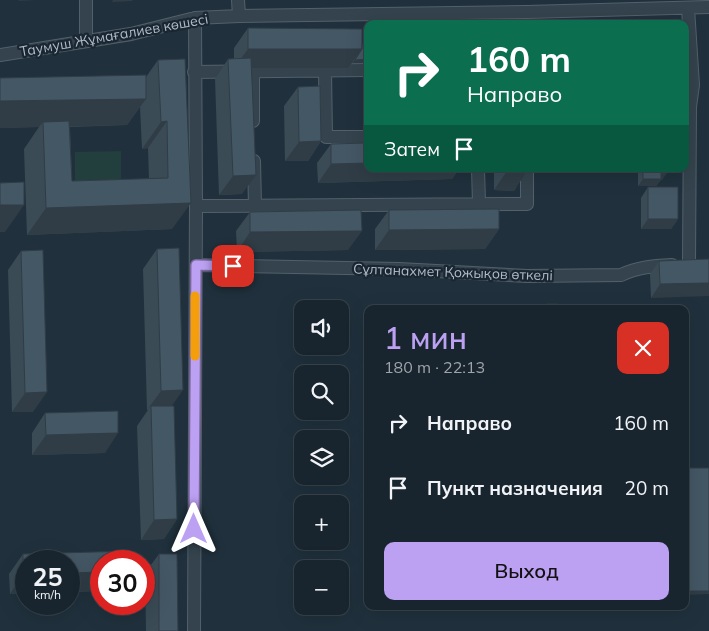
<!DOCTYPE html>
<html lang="ru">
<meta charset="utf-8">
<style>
:root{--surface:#18252e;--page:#25313a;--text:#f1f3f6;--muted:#9fa5aa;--line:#36424a;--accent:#bca0f2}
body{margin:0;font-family:Mulish,sans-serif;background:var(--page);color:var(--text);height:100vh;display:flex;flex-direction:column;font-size:19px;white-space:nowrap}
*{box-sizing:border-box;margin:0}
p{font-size:16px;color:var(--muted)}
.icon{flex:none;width:28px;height:28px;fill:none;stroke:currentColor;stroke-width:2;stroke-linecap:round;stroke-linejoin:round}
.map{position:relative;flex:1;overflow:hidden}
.side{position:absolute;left:364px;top:305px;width:325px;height:305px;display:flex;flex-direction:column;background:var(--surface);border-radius:10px;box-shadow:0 5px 20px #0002,0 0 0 1px var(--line)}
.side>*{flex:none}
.guide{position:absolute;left:364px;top:20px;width:325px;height:152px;border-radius:10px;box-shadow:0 5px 20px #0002,0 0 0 1px var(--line);background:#0b6e4f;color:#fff;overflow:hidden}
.controls{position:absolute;left:294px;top:300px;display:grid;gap:10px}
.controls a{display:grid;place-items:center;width:55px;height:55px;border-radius:10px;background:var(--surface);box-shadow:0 5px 20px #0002,0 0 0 1px var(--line);font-size:25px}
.speed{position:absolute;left:15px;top:550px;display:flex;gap:10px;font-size:25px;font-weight:700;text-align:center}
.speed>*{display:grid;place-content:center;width:65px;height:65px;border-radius:50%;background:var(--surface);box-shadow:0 5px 20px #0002,0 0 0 1px var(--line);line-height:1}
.speed small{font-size:12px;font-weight:400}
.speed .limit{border:8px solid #d22;background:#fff;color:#111}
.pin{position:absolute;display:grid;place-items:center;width:42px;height:42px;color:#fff;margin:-21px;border-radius:10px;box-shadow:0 2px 8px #0006}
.me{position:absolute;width:55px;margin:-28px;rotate:0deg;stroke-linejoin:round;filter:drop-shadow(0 0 4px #0008)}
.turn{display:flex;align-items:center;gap:18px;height:105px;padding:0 20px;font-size:22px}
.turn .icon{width:65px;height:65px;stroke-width:2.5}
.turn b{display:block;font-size:35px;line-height:42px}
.then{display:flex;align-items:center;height:48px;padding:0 20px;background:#0003;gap:10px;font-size:19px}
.round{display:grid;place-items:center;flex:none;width:52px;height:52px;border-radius:10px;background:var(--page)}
.headline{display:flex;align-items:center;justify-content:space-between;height:85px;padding:0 20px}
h1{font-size:30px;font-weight:600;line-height:38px;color:var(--accent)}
.action{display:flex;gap:10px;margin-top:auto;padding:10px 20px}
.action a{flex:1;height:58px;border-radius:10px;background:var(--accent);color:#111;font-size:20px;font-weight:600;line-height:58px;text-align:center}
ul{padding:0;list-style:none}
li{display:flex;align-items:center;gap:15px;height:65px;padding:0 20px}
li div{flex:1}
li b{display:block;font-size:19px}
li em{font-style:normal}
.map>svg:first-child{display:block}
</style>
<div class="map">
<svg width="709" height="631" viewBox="0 0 709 631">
<rect width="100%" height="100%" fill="#20313d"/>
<path fill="#223e3d" d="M121,151V187L75,188V152Z"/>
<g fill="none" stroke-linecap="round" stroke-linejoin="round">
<g stroke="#53606b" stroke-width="14">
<path id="minor" d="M86,0V41
M238,0L239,16
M688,8L693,85L690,107L689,264
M0,55L131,34L195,18L239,16L527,12L709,7
M253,71V121
M325,71L326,137H368
M194,72L368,70
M254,161L255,206
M478,169L479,203
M196,206L527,204V169
M196,265L399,269L527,276L621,275C638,267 653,266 672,265
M194,631L196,206L195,18"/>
</g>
<use href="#minor" stroke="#34434d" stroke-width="12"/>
</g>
<path fill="#3a4b56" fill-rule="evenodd" d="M248,28L362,44L365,63H352L348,68H252L242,194L219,195L215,79L228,59H234V48Z
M185,59L172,229L27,235L24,149L39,127L0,128V78L146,77L158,60ZM140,107L142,149L148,148L149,179L72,181L70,127L127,125Z
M298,87L321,141L308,161H285L284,106Z
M331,144L368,169H459L452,179L318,183L317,163Z
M494,169H527L514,191L494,190Z
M638,169H667L662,180H661L656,186H638Z
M648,187L678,219L671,229H641V198Z
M389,210L499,229L485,249L375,250V229Z
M250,212L348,250L237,252L236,231Z
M157,249L172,406L177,519L164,539L141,540L137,426L148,410H147L143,269Z
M21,251L33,412H12L8,270Z
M709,259L651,298L650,274L659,261Z
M45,413L105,453L32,455V433Z
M23,554L101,561V591L69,592V561H26V593L10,594L9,574Z
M159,554L178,631H146L145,573Z"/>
<path fill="#303d46" d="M19,0H36L18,1Z
M113,0H133L132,1L112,2Z
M248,49H362L348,68H234Z
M368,59L365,63H352L355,60Z
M146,99L127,125L43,127V122L39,127L0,128V101Z
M167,121L148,148L142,149L161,122Z
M321,141L308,161H285L299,142Z
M368,163V169H459L452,179L318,183L331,164Z
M507,171H527L514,191L494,190Z
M661,173H667L662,180H661L656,186H638L643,179Z
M256,175L242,194L219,195L233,176Z
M191,203L172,229L27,235L46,208Z
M0,205H24L5,232H0Z
M648,219H678L671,229H641Z
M499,229L485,249L375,250L389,230Z
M362,231L348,250L237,252L250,232Z
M709,283V296L651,298L660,284Z
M183,390L169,410L151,406L147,410L161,391Z
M47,392L33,412H12L25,393Z
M118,433L105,453L32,455L46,435Z
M177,519L164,539L141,540L154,520Z
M101,572V591L69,592V573Z
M23,574H26V593L10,594Z
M685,591H709V594L685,595Z"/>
<path fill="#445764" stroke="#303d46" d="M556,20L581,21V24H556Z
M619,23H659V24H619Z
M248,28L362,29V49H248Z
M362,44H367L368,59L355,60L362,49Z
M251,58L256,175L233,176L228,59Z
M185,59L191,203L46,208L43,122L69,121L72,181L168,178L167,121L161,122L158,60Z
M146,75V99L0,101V78Z
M320,86L321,141L299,142L298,87Z
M368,143V163L331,164V144Z
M507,169H527V171H507Z
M643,169H667V173H661V179H643Z
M24,182V205H0V183Z
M648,187H678V219H648Z
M499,209V229L389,230V210Z
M361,210L362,231L250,232V212Z
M179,248L183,390L161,391L157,249Z
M43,250L47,392L25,393L21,251Z
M709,259V283L660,284L659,261Z
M547,304H558V309H547Z
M151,406H174L177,519L154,520Z
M118,411V433L46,435L45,413Z
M685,468H709V591H685Z
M130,551V561H101V572L69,573V561H26V574H23V554Z
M159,554H177L178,631H159Z"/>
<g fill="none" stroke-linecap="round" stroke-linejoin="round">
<g stroke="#7a689d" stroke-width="12">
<path id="route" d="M194,529L196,265L233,266"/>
</g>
<use href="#route" stroke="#bca0f2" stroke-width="9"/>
<path stroke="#f59e0b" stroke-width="9" d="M195,356V296"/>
</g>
<g text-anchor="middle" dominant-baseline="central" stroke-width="4.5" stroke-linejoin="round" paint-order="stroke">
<g font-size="14" fill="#b0bdc9" stroke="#1a2732">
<text transform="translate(114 35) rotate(-10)">Таумуш Жұмағалиев көшесі</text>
<text transform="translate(453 272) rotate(2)">Сұлтанахмет Қожықов өткелі</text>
</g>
</g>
</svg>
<div class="controls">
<a><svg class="icon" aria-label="sound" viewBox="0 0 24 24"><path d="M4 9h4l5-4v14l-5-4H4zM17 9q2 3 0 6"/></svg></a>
<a><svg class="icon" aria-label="search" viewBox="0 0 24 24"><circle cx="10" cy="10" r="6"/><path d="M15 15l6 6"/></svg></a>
<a><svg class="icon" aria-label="layers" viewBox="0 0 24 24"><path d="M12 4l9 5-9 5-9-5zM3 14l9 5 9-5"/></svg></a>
<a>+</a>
<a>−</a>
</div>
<div class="speed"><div>25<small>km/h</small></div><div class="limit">30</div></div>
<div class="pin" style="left:233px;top:266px;background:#d93025"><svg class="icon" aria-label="arrive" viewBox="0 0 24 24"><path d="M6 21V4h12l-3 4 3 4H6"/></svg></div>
<svg class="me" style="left:194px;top:529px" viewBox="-20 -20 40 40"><path d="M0-17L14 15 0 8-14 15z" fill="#bca0f2" stroke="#fff" stroke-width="4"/></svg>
<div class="guide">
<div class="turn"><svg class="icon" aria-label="right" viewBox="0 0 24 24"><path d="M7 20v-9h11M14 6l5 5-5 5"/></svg><div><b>160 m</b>Направо</div></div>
<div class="then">Затем<svg class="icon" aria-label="arrive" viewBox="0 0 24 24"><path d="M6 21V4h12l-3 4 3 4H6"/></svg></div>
</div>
<section class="side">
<div class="headline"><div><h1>1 мин</h1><p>180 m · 22:13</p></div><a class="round" style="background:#d93025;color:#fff"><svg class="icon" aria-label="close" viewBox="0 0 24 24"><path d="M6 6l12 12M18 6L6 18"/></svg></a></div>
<ul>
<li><svg class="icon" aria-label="right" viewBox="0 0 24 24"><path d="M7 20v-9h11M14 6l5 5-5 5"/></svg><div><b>Направо</b></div><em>160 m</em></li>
<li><svg class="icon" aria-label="arrive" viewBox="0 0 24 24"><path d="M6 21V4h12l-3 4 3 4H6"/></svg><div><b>Пункт назначения</b></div><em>20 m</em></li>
</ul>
<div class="action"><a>Выход</a></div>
</section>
</div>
